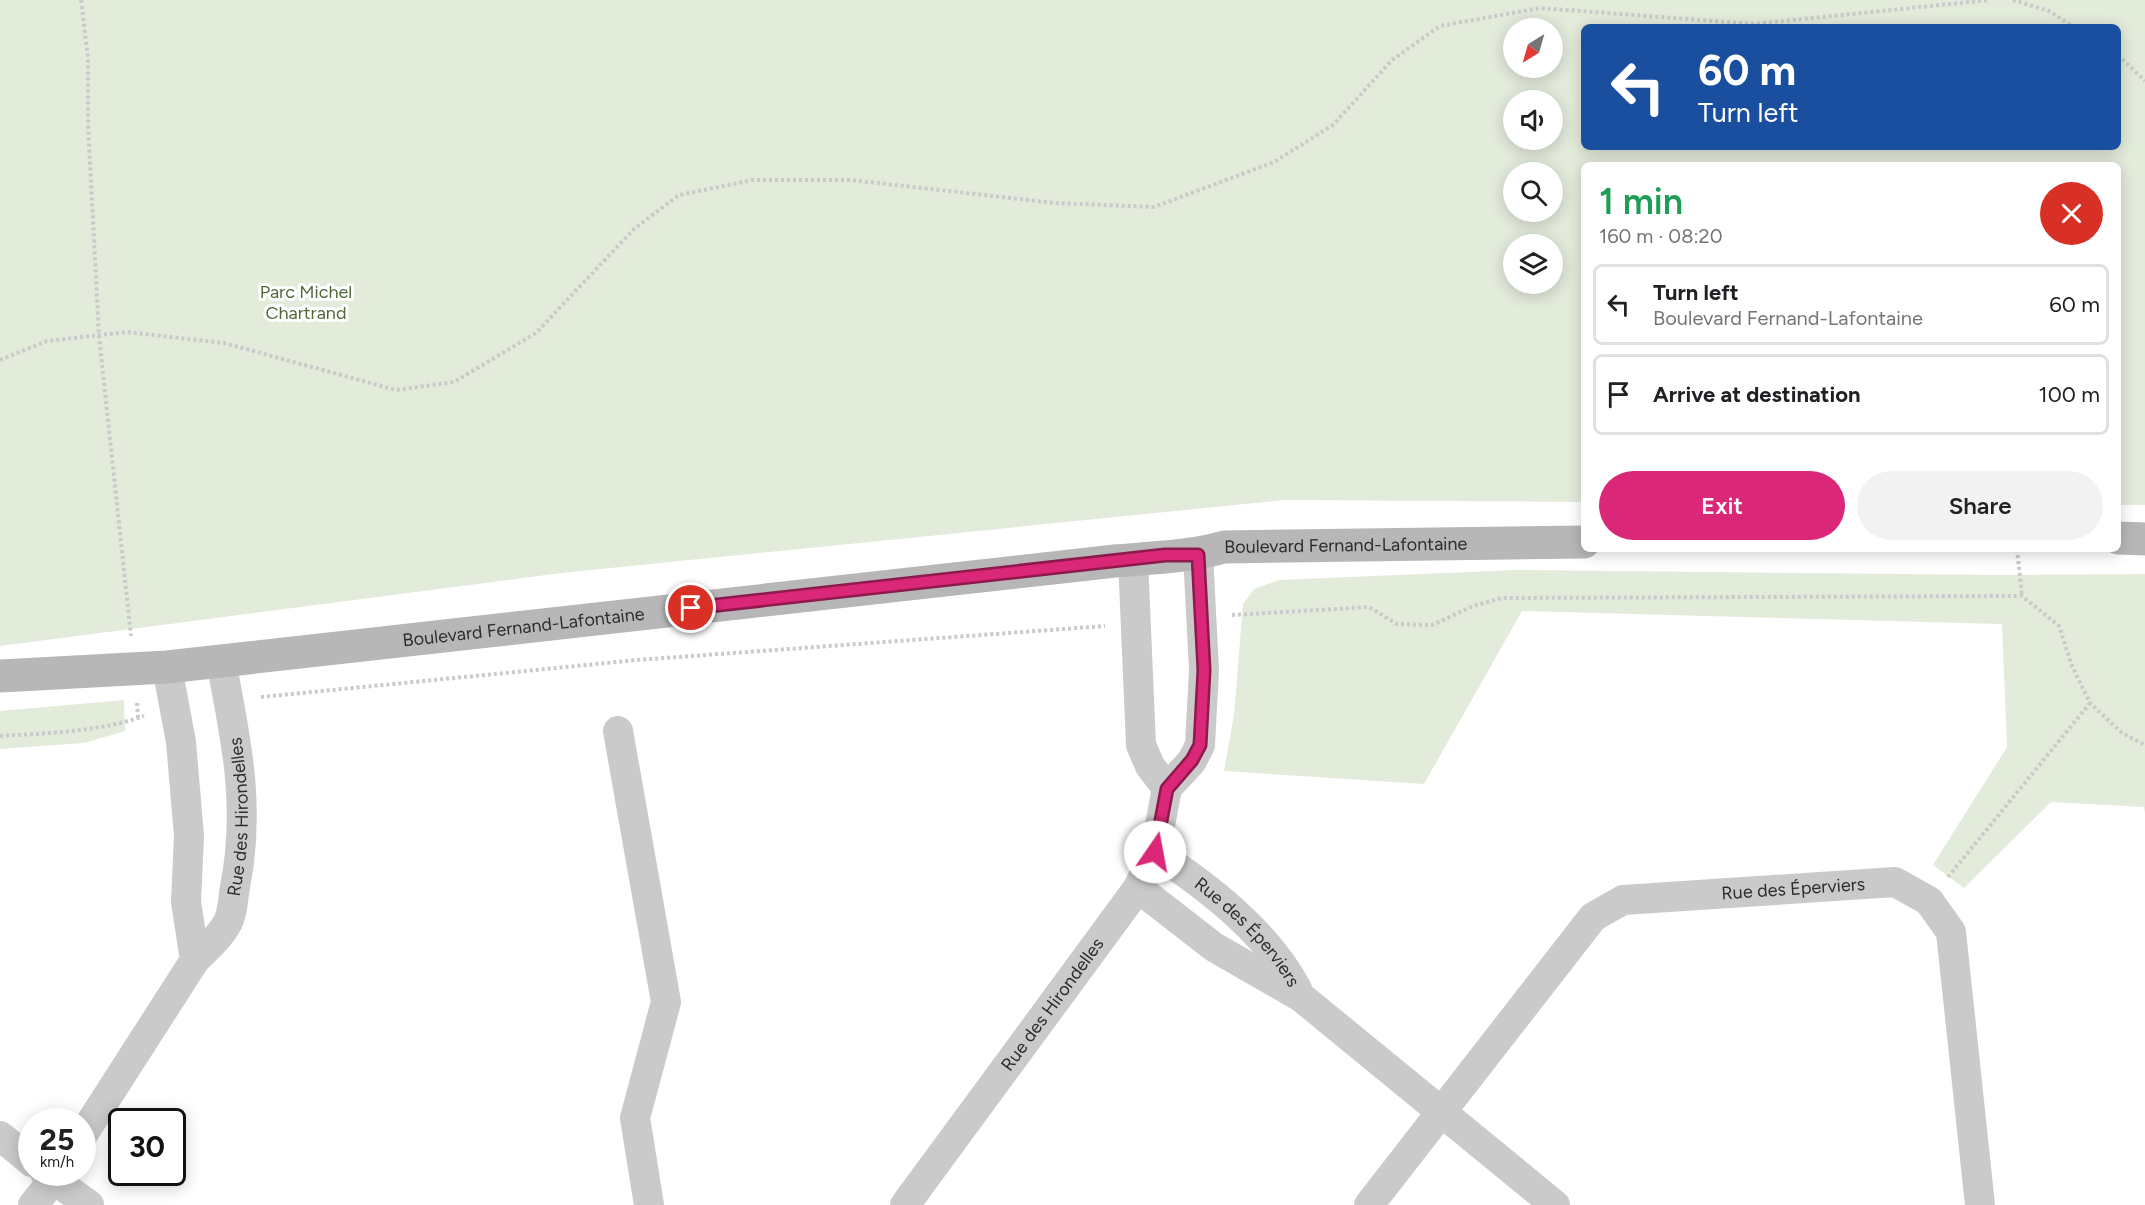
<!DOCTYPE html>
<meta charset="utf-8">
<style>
:root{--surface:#fff;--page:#f2f2f2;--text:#202124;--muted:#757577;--line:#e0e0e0;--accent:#db2777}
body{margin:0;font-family:Figtree,sans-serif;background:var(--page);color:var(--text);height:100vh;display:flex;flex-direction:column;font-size:22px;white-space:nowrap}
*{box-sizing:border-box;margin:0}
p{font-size:20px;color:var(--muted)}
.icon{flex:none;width:33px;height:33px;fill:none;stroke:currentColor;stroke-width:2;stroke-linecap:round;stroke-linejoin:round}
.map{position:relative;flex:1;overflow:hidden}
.sheet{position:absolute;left:1581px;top:162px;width:540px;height:390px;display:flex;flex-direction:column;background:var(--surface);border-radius:9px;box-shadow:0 3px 15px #0003}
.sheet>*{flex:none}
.banner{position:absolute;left:1581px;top:24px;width:540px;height:126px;border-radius:9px;box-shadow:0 3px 15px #0003;background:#1a4fa0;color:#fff;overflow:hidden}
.needle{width:39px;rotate:217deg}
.controls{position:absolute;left:1503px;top:18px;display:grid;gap:12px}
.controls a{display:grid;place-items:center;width:60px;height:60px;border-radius:50%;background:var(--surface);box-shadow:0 3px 15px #0003;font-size:30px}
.speed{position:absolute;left:18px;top:1108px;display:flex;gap:12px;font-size:30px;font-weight:700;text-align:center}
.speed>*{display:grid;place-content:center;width:78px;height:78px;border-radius:50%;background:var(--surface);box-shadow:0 3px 15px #0003;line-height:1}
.speed small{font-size:15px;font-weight:400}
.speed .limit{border:3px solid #111;border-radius:9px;background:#fff;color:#111}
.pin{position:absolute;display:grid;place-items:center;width:51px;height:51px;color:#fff;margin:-26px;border:3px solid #fff;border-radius:50%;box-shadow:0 2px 6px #0007}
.me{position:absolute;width:66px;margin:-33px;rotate:12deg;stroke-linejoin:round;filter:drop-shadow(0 0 4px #0008)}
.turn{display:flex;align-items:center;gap:21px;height:126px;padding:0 18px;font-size:27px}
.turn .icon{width:78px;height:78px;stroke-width:2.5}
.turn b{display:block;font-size:42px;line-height:51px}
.round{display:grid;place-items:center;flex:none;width:63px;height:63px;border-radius:32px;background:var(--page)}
.summary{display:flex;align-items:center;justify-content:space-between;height:102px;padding:0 18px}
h1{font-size:36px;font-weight:600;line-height:45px;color:#1e9e55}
.cta{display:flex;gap:12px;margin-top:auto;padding:12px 18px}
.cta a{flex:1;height:69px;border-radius:36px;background:var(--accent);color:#fff;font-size:24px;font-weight:600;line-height:69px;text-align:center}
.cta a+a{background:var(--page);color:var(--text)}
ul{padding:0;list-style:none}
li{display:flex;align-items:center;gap:18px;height:81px;margin:0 12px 9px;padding:0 6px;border:3px solid var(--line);border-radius:9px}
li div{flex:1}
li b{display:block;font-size:22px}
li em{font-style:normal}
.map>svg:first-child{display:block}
</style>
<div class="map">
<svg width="2145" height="1205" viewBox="0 0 2145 1205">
<rect width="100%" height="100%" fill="#fff"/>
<path fill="#e3ebdb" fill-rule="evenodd" d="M0,0H2145V505H2118V165H1584V502L1285,500L561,573L0,646ZM1584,27H2118V147H1584ZM1514,28H1552V68H1514ZM1514,100H1552V140H1514ZM1514,172H1552V212H1514ZM1514,244H1552V284H1514Z
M1516,570L2001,575L2145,574V813L2144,807L2051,802L1964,888L1933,865L2007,747L2002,624L1522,611L1424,784L1224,771L1234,715L1243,604L1254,589L1279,580Z
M124,700L125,731L84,743L0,749V711Z"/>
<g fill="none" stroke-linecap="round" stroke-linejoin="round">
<path stroke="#cacaca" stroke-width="4" stroke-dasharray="3 3" stroke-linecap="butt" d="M81,0L88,58V124L99,336L131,636
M2013,0L2049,11L2074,27
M2118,55L2145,81
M0,360L47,341L127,332L224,343L396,390L454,382L536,333L634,229L679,195L753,180H850L1055,203L1154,207L1274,162L1333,125L1392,60L1440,26L1540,8L1754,24L1989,0
M2017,549L2022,596
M1232,615L1369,607L1397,624L1432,625L1473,606L1502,598L2022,596L2059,626L2072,666L2090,703L2122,733L2145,745
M261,697L637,660L1105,626
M137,703L138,718
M0,736C49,733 98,732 144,716
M1948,877L2090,703"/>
<g stroke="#cacaca" stroke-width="30">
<path d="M1133,559L1141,745L1150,766L1167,788"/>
<path d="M167,667L181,742L189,836L186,902L195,960"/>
<path d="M618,731L666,1002L635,1118L649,1205"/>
<path id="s1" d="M1155,852C1208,887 1267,932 1297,989"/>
<path d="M1138,888L1214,947L1301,997L1555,1205"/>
<path d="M0,1136L32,1162"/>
<path id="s2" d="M82,1136L195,960C206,949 220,937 228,922C233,912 233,898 235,887C251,806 236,740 221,661"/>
<path d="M45,1173L89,1205"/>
<path d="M33,1205L59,1173"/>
<path id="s3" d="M905,1205L1138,888L1155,852L1167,788L1192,761L1200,745L1204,670L1198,554"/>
<path id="s4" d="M1369,1205L1593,917L1623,900L1895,882L1929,901L1951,932L1980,1205"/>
</g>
<g stroke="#b7b7b7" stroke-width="33">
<path d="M2118,538L2145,539"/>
<path id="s5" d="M0,676L167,667L1115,561C1151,558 1189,557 1224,547L1584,542"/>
</g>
</g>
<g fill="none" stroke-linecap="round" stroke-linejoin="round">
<g stroke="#8e194d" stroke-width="15">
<path id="route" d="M691,608L1165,555H1198L1204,670L1200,745L1192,760L1167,789L1155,852"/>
</g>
<use href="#route" stroke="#db2777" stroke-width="10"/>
</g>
<g text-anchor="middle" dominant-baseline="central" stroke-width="6" stroke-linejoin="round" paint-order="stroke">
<g font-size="18" fill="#51693b" stroke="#fff">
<text x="306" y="292">Parc Michel<tspan x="306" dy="21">Chartrand</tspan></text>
</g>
<g font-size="18" fill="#2d2d2d" stroke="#fff">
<text stroke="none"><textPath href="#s5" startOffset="1353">Boulevard Fernand-Lafontaine</textPath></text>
<text stroke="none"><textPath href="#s5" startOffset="526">Boulevard Fernand-Lafontaine</textPath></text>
<text stroke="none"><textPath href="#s2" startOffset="366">Rue des Hirondelles</textPath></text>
<text stroke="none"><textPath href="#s4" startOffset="570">Rue des Éperviers</textPath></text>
<text stroke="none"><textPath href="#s1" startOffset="123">Rue des Éperviers</textPath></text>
<text stroke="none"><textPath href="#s3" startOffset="249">Rue des Hirondelles</textPath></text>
</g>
</g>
</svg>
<div class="controls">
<a><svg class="needle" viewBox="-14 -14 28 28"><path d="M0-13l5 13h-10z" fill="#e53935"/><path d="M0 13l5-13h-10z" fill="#757577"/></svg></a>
<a><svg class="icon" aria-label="sound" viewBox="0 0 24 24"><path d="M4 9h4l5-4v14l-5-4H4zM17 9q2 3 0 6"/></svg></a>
<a><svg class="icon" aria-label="search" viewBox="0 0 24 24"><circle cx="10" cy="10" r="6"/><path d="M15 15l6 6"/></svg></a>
<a><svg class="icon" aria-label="layers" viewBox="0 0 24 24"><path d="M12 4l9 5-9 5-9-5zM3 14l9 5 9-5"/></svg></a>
</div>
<div class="speed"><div>25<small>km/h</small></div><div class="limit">30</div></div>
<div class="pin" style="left:691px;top:608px;background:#d93025"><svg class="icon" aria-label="arrive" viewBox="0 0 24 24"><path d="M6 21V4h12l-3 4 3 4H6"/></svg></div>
<svg class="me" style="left:1155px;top:852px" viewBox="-20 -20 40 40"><circle r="19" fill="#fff"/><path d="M0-13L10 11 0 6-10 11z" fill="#db2777"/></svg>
<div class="banner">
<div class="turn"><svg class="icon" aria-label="left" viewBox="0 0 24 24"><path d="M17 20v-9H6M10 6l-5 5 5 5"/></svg><div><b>60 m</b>Turn left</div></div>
</div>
<section class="sheet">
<div class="summary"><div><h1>1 min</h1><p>160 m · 08:20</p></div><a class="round" style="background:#d93025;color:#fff"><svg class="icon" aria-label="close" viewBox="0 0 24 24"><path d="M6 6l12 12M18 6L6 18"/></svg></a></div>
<ul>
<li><svg class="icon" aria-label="left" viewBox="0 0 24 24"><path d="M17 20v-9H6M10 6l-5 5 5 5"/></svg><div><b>Turn left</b><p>Boulevard Fernand-Lafontaine</p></div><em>60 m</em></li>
<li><svg class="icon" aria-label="arrive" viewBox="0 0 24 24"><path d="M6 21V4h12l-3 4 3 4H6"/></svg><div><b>Arrive at destination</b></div><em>100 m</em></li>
</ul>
<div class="cta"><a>Exit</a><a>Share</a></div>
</section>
</div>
